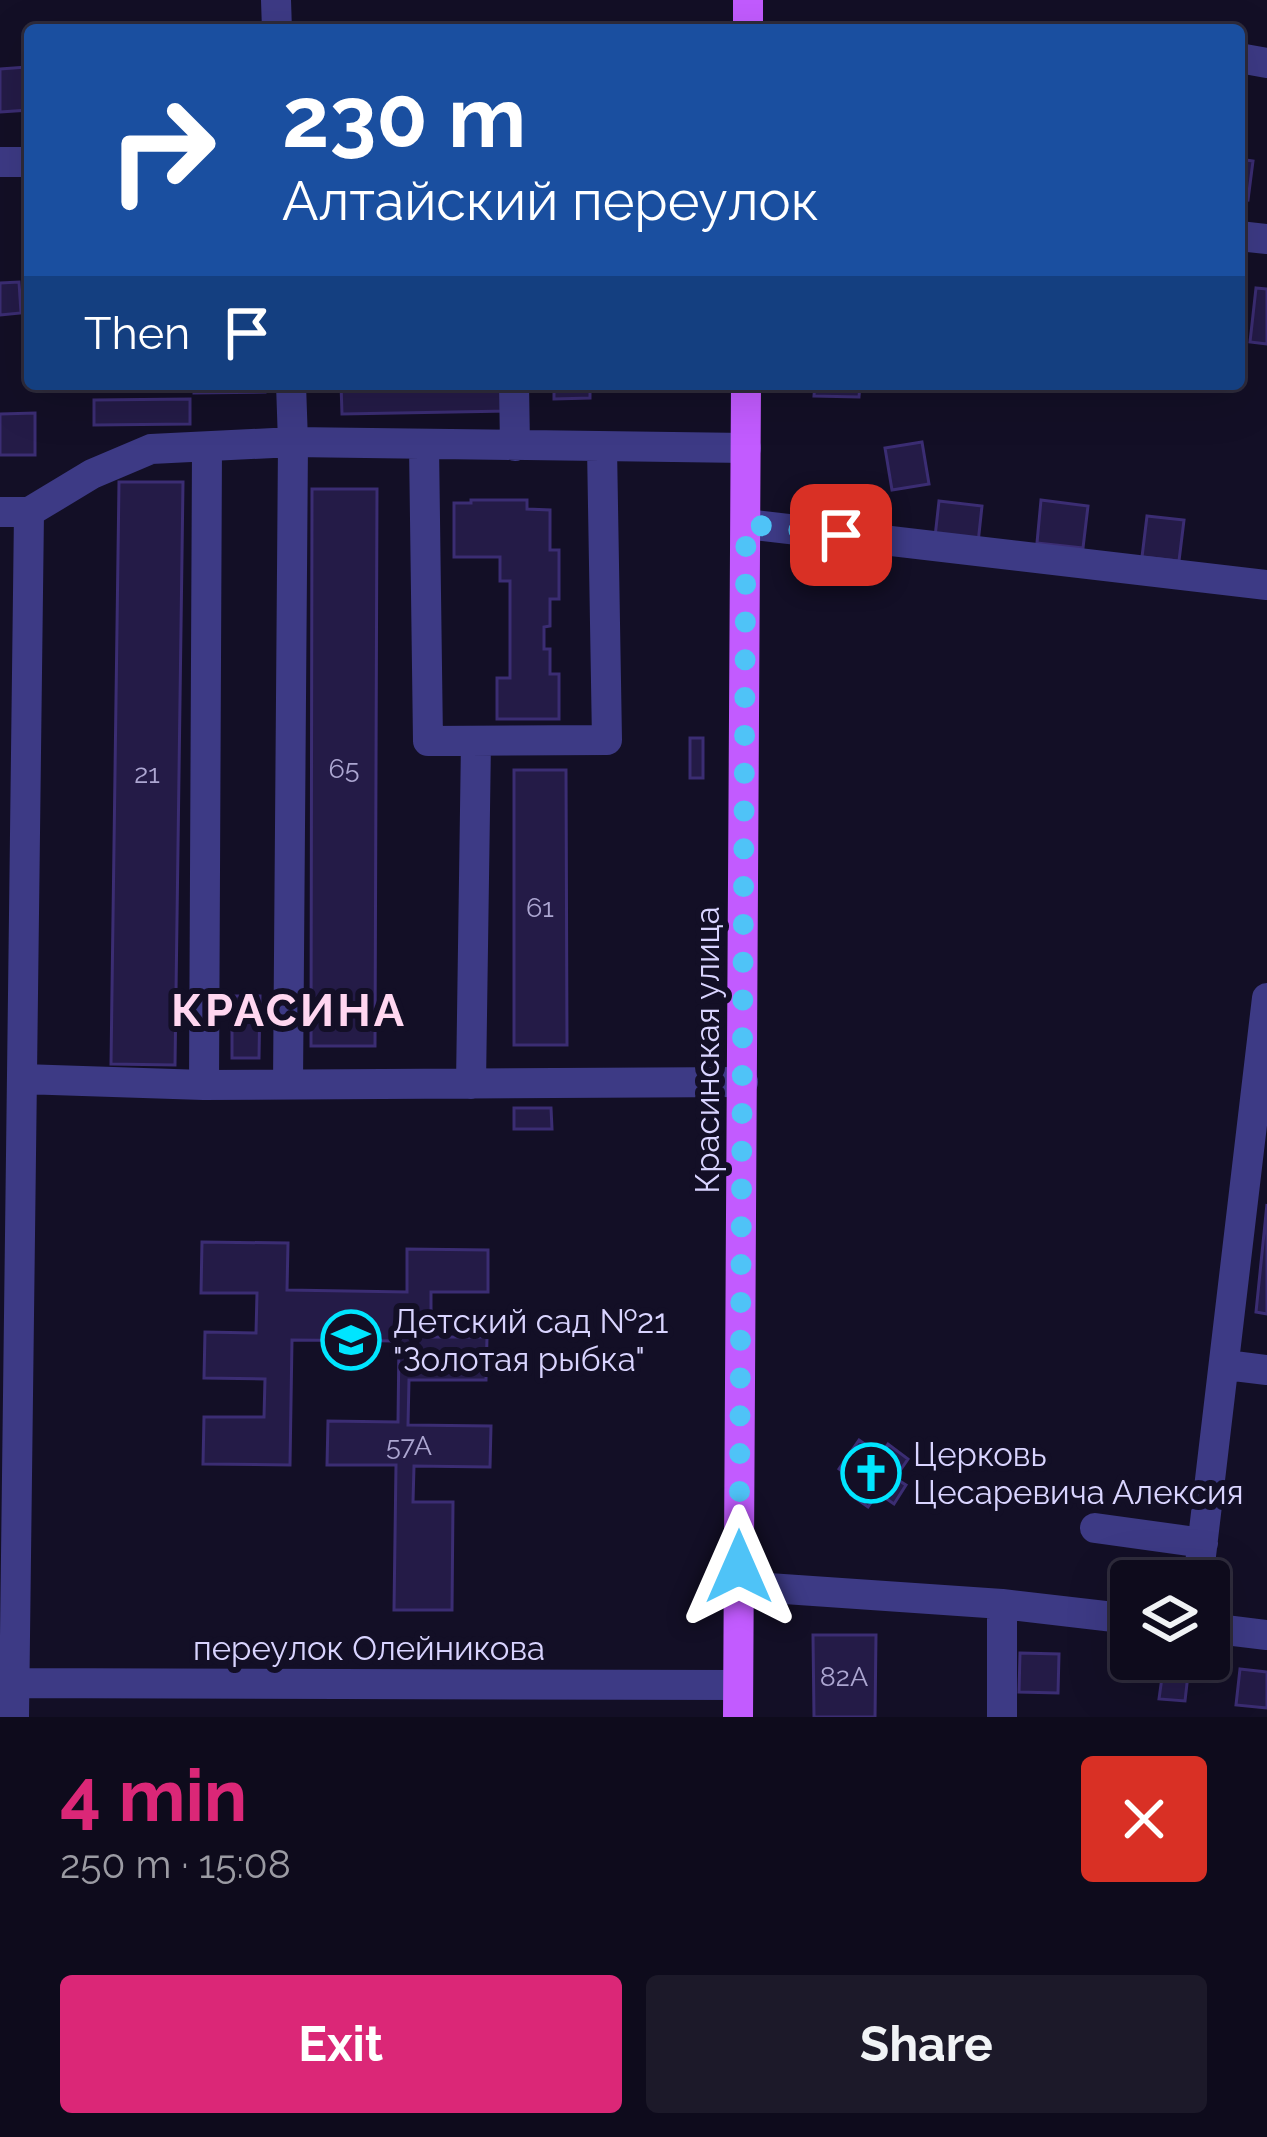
<!DOCTYPE html>
<meta charset="utf-8">
<style>
:root{--surface:#0e0b1c;--page:#1c1929;--text:#f1f3f6;--muted:#9b9ba3;--line:#2e2b3b;--accent:#db2777}
body{margin:0;font-family:Raleway,sans-serif;background:var(--page);color:var(--text);height:100vh;display:flex;flex-direction:column;font-size:45px;white-space:nowrap}
*{box-sizing:border-box;margin:0}
p{font-size:39px;color:var(--muted)}
.icon{flex:none;width:66px;height:66px;fill:none;stroke:currentColor;stroke-width:2;stroke-linecap:round;stroke-linejoin:round}
.map{position:relative;height:1717px;overflow:hidden}
.drawer{display:flex;flex-direction:column;background:var(--surface);flex:1}
.drawer>*{flex:none}
.hud{position:absolute;left:24px;top:24px;width:1221px;height:366px;border-radius:12px;box-shadow:0 12px 48px #0002,0 0 0 3px var(--line);background:#1a4fa0;color:#fff;overflow:hidden}
.buttons{position:absolute;left:1110px;top:1560px;display:grid;gap:24px}
.buttons a{display:grid;place-items:center;width:120px;height:120px;border-radius:12px;background:var(--surface);box-shadow:0 12px 48px #0002,0 0 0 3px var(--line);font-size:60px}
.pin{position:absolute;display:grid;place-items:center;width:102px;height:102px;color:#fff;margin:-51px;border-radius:24px;box-shadow:0 6px 18px #0006}
.me{position:absolute;width:132px;margin:-66px;rotate:0deg;stroke-linejoin:round;filter:drop-shadow(0 0 9px #0008)}
.turn{display:flex;align-items:center;gap:42px;height:252px;padding:0 60px;font-size:54px}
.turn .icon{width:156px;height:156px;stroke-width:2.5}
.turn b{display:block;font-size:84px;line-height:102px}
.then{display:flex;align-items:center;height:114px;padding:0 60px;background:#0003;gap:24px;font-size:45px}
.round{display:grid;place-items:center;flex:none;width:126px;height:126px;border-radius:12px;background:var(--page)}
.summary{display:flex;align-items:center;justify-content:space-between;height:204px;padding:0 60px}
h1{font-size:72px;font-weight:700;line-height:90px;color:var(--accent)}
.button{display:flex;gap:24px;margin-top:auto;padding:24px 60px}
.button a{flex:1;height:138px;border-radius:12px;background:var(--accent);color:#fff;font-size:48px;font-weight:700;line-height:138px;text-align:center}
.button a+a{background:var(--page);color:var(--text)}
.map>svg:first-child{display:block}
</style>
<div class="map">
<svg width="1267" height="1717" viewBox="0 0 1267 1717">
<rect width="100%" height="100%" fill="#130f26"/>
<path fill="#241b47" stroke="#3b2d73" stroke-width="3" d="M539,26L540,30H479V29Z
M26,67L29,110L0,112V69Z
M1239,159L1253,161L1248,200L1239,199Z
M19,282L21,313L0,315V283Z
M1256,288L1267,289V344L1250,342Z
M194,384H265V392L194,393Z
M341,384H508V411L342,414Z
M554,384H590V398L554,399Z
M815,384H860L859,397L814,396Z
M190,399V424L94,425V400Z
M35,413V455H0V414Z
M922,442L929,484L892,490L885,448Z
M119,482H183L175,1065L111,1064Z
M312,489H377L375,1046H311Z
M471,500H527V509L550,510V550H559V599H550V626L544,627V649H550V674H559V719H497V678H510V581H500V557H454V503H471Z
M1041,500L1088,506L1083,548L1037,543Z
M939,501L982,506L978,543L935,537Z
M1147,516L1184,520L1179,561L1142,557Z
M690,738H703V778H690Z
M514,770H566L567,1045H514Z
M232,996H260L259,1058H232Z
M514,1108H551L552,1129H514Z
M1267,1204V1314L1256,1312Z
M202,1242L288,1243L287,1290L407,1292V1249L488,1250V1292H431V1337H487L486,1380H409L408,1425L491,1426L490,1467L414,1466L413,1502H453L452,1610H394L396,1465H327L328,1421L398,1422L399,1341L292,1340L290,1465L203,1464L204,1417H264L265,1379L204,1378L205,1332L256,1333L257,1293H201Z
M859,1440L880,1455L888,1444L908,1459L895,1478L906,1485L894,1504L878,1493L868,1507L851,1495L859,1484L839,1469Z
M813,1635H876L875,1717H814Z
M1020,1653L1059,1654L1058,1693L1019,1692Z
M1164,1663L1189,1666L1185,1701L1159,1699Z
M1240,1669L1267,1672V1708L1236,1705Z"/>
<g fill="none" stroke-linecap="round" stroke-linejoin="round">
<path stroke="#3d3a85" stroke-width="30" d="M276,0L277,30
M1239,58L1267,63
M0,162H30
M1239,236L1267,239
M514,384L515,446
M424,445L428,741L607,740L602,447
M0,512H29L92,474L151,449L293,442L746,448
M746,524L1267,585
M22,1079L204,1085L743,1082
M288,1084L293,442L291,384
M471,1084L476,741
M204,1085L207,447
M1226,1365L1267,1370
M1095,1528L1203,1543
M1198,1581L1267,998
M739,1586L1002,1604L1131,1619
M1002,1604V1717
M1209,1628L1267,1635
M0,1683L738,1685
M14,1717L29,512"/>
<path stroke="#c25bff" stroke-width="30" d="M748,30V0
M738,1717L746,384"/>
</g>
<g fill="none" stroke-linecap="round" stroke-linejoin="round">
<path stroke="#4fc3f7" stroke-width="21" stroke-dasharray="0 37.8" d="M739,1567L746,524L841,535"/>
</g>
<defs>
<g id="school-ring" transform="scale(3)"><circle r="9.5" fill="#130f26" stroke="#00e5ff" stroke-width="1.5"/><path d="M0-5L7-2L0 1L-7-2ZM-4 1L0 2.5L4 1V4Q0 6-4 4Z" fill="#00e5ff"/></g>
<g id="church-ring" transform="scale(3)"><circle r="9.5" fill="#130f26" stroke="#00e5ff" stroke-width="1.5"/><path d="M-1.2-6h2.4v3.5h3.3v2.4h-3.3V6h-2.4V-.1h-3.3v-2.4h3.3Z" fill="#00e5ff"/></g>
</defs>
<g fill-rule="evenodd">
<use href="#school-ring" x="351" y="1340"/>
<use href="#church-ring" x="871" y="1473"/>
</g>
<g text-anchor="middle" dominant-baseline="central" stroke-width="12" stroke-linejoin="round" paint-order="stroke">
<g font-size="27" fill="#aca6d1">
<text x="344" y="768">65</text>
<text x="147" y="773">21</text>
<text x="540" y="907">61</text>
<text x="409" y="1445">57А</text>
<text x="844" y="1676">82А</text>
</g>
<g font-size="33" fill="#d9d4ff" stroke="#130f26">
<text transform="translate(707 1050) rotate(-90)">Красинская улица</text>
<text x="369" y="1648">переулок Олейникова</text>
</g>
<g font-size="33" fill="#d9d4ff" stroke="#130f26" text-anchor="start">
<text x="393" y="1321">Детский сад №21<tspan x="393" dy="38">"Золотая рыбка"</tspan></text>
<text x="913" y="1454">Церковь<tspan x="913" dy="38">Цесаревича Алексия</tspan></text>
</g>
<g font-size="45" font-weight="bold" letter-spacing="3" fill="#ffd6f0" stroke="#130f26">
<text x="289" y="1010">КРАСИНА</text>
</g>
</g>
</svg>
<div class="buttons">
<a><svg class="icon" aria-label="layers" viewBox="0 0 24 24"><path d="M12 4l9 5-9 5-9-5zM3 14l9 5 9-5"/></svg></a>
</div>
<div class="pin" style="left:841px;top:535px;background:#d93025"><svg class="icon" aria-label="arrive" viewBox="0 0 24 24"><path d="M6 21V4h12l-3 4 3 4H6"/></svg></div>
<svg class="me" style="left:739px;top:1567px" viewBox="-20 -20 40 40"><path d="M0-17L14 15 0 8-14 15z" fill="#4fc3f7" stroke="#fff" stroke-width="4"/></svg>
<div class="hud">
<div class="turn"><svg class="icon" aria-label="right" viewBox="0 0 24 24"><path d="M7 20v-9h11M14 6l5 5-5 5"/></svg><div><b>230 m</b>Алтайский переулок</div></div>
<div class="then">Then<svg class="icon" aria-label="arrive" viewBox="0 0 24 24"><path d="M6 21V4h12l-3 4 3 4H6"/></svg></div>
</div>
</div>
<section class="drawer">
<div class="summary"><div><h1>4 min</h1><p>250 m · 15:08</p></div><a class="round" style="background:#d93025;color:#fff"><svg class="icon" aria-label="close" viewBox="0 0 24 24"><path d="M6 6l12 12M18 6L6 18"/></svg></a></div>
<div class="button"><a>Exit</a><a>Share</a></div>
</section>
